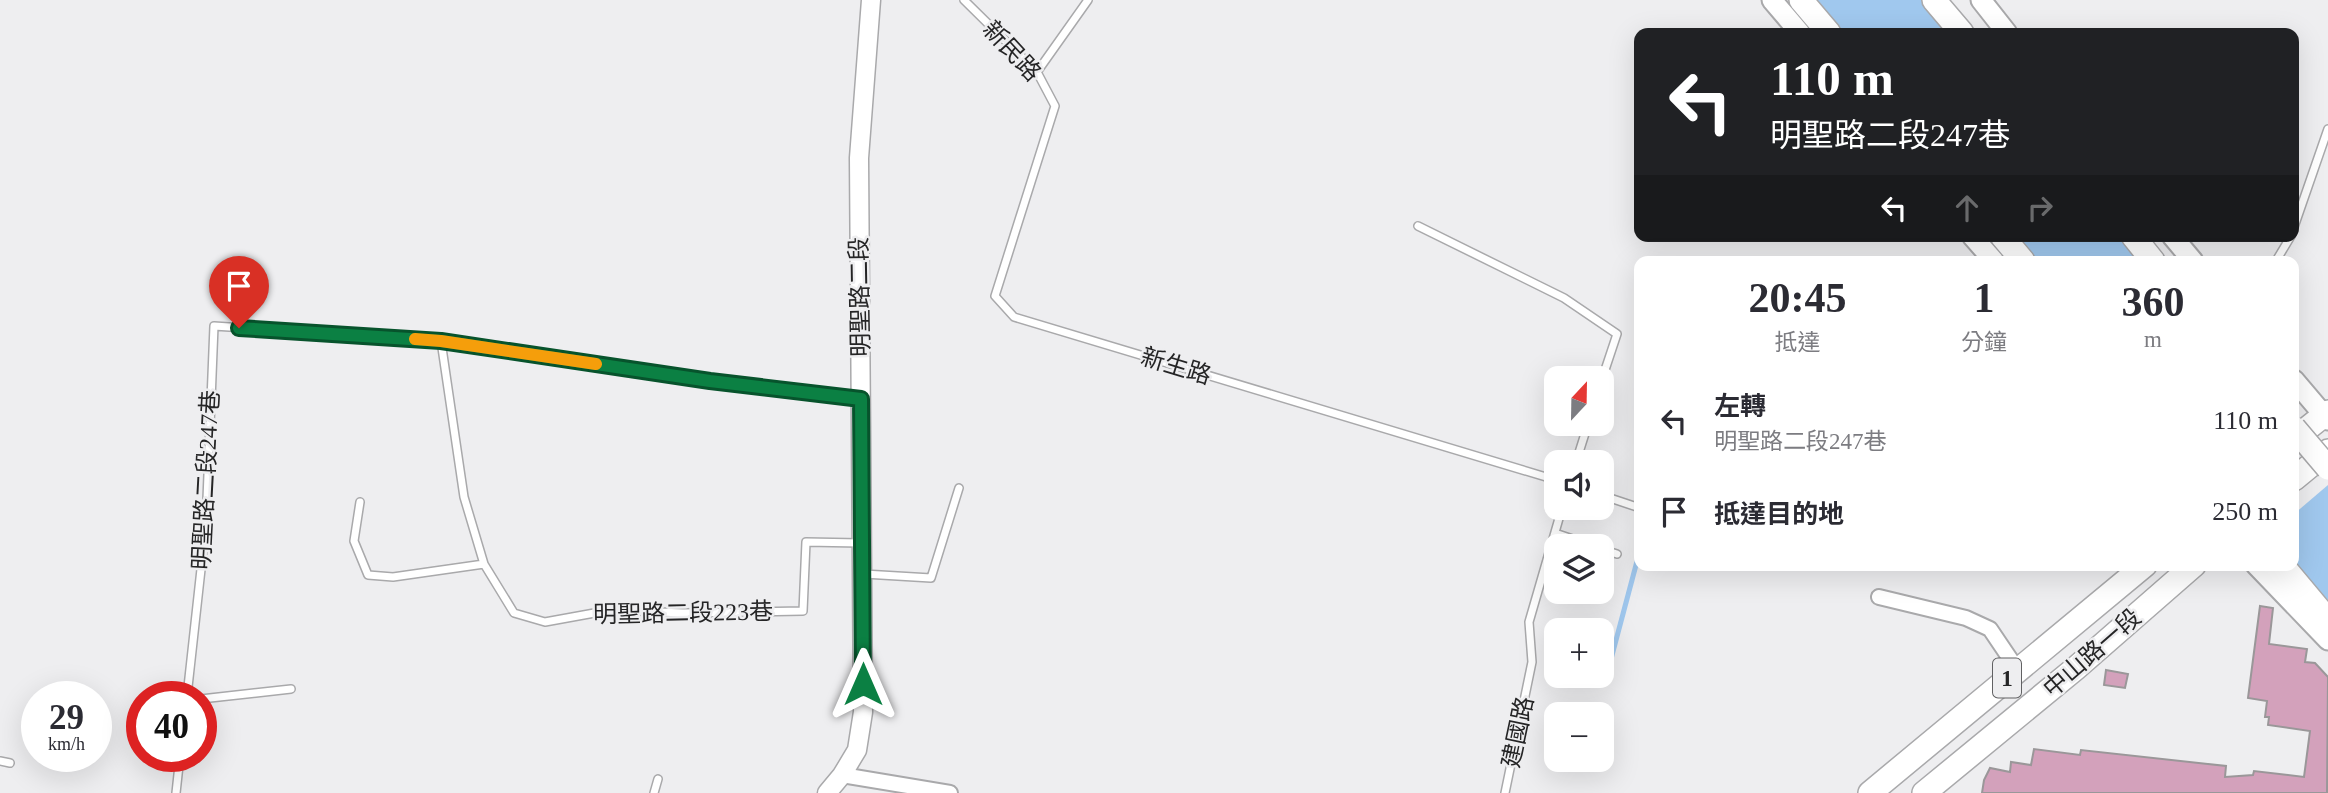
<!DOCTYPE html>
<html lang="zh-TW">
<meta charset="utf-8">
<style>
:root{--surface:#fff;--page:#f7f7f7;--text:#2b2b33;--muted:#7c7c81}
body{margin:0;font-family:"Times New Roman","Noto Sans TC",serif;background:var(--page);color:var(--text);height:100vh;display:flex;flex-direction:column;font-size:26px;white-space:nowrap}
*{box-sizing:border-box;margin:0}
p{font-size:23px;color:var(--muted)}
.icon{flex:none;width:38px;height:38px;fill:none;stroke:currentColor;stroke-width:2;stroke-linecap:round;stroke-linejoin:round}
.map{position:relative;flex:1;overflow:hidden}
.details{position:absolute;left:1634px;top:256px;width:665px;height:315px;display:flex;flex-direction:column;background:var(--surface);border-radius:14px;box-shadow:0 7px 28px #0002}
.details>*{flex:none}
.hud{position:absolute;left:1634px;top:28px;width:665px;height:214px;border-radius:14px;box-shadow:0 7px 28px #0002;background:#202124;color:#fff;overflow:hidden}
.needle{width:46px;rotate:22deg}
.tools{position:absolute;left:1544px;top:366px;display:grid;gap:14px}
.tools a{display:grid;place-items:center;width:70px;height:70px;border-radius:14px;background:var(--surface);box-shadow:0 7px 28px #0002;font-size:35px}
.speed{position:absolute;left:21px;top:681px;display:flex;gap:14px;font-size:35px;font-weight:700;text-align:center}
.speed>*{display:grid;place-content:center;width:91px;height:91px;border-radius:50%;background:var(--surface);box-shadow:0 7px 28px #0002;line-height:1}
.speed small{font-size:18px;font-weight:400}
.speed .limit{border:10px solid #d22;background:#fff;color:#111}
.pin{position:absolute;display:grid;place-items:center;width:60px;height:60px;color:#fff;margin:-72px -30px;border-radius:50% 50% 50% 0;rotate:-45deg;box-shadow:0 0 7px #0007}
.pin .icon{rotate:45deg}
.me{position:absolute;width:77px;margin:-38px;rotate:0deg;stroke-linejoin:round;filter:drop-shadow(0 0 5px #0008)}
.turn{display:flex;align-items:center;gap:24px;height:147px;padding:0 21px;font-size:32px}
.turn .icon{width:91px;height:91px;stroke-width:2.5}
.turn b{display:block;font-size:49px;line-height:60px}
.lanes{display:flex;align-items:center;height:66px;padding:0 21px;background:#0003;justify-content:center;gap:35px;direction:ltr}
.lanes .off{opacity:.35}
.eta{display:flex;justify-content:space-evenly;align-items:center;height:119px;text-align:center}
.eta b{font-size:42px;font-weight:600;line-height:49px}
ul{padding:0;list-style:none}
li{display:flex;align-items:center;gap:21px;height:91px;padding:0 21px}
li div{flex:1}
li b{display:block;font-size:26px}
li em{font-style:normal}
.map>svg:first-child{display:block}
</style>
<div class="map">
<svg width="2328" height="793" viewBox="0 0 2328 793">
<rect width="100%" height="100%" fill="#eeeef0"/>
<path fill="#a0c8ee" d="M1810,0H1922L1950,33H1838Z
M2010,236H2122L2143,261H2031Z
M2294,439L2328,479V600L2294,564Z"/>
<path fill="#eeeef0" d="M2294,435L2328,473V485L2294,514Z"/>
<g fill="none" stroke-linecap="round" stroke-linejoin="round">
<path stroke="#a0c8ee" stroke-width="5" d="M1607,674L1640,550"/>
</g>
<path fill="#d3a1bb" stroke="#9a9799" stroke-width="2" d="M2260,606L2273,608L2269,644L2307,649L2305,662L2315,663L2328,677L2327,793H1982L1984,780L1990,768L2010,772L2011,762L2031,765L2034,749L2080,755L2081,750L2226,766L2225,777L2253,775L2254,771L2304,777L2310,731L2268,725L2269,717H2265L2267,701L2248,698Z
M2106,670L2128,674L2125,688L2104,685Z"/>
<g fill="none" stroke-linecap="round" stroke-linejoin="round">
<g stroke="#a9a9ab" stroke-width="10">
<path id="service" d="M964,0L1037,72L1055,106L995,296L1014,317L1556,480
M1037,72L1088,0
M1418,226L1564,298L1617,334L1601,382
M2294,227L2328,129
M2276,261L2291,236
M441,341L464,497L484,564L514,613L545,622L611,610L683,613L803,611L806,542L860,543
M1576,462L1588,424
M1601,495L1640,508
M360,502L354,541L368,575L393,577L484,564
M1555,533L1593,546
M1601,549L1617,554
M864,574L931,578L959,488
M187,696L206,524L214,326L441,341L710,381L859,398
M201,699L291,689
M0,761L10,763
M176,793L180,756
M654,793L658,779
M1505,793L1532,662L1529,622L1562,508"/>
</g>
<g stroke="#a9a9ab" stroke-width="18">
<path id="minor" d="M1879,597L1966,618L1990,629L2017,669
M842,775L950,793"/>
</g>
<g stroke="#a9a9ab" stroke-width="21">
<path id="tertiary" d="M827,793L842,775L857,750L863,712L859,158L871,0"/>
</g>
<g stroke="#a9a9ab" stroke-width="23">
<path id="secondary" d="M1772,0L1800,33
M1981,0L2007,33
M1972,236L1994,261
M2172,236L2193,261
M2294,380L2328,420
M2256,565L2328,640"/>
</g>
<g stroke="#a9a9ab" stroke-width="26">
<path id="primary" d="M2294,439L2328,412
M2294,479L2328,451
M1870,793L2145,565
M1924,793L2076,668L2194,565"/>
</g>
<g stroke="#a9a9ab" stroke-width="26">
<path id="trunk" d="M1801,0L1829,33
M1934,0L1962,33
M2002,236L2023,261
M2133,236L2153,261
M2282,565L2328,620"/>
</g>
<use href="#service" stroke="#fff" stroke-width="7"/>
<use href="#minor" stroke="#fff" stroke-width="14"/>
<use href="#tertiary" stroke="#fff" stroke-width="18"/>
<use href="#secondary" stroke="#fff" stroke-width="19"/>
<use href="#primary" stroke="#fff" stroke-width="23"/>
<use href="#trunk" stroke="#fff" stroke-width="23"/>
<g stroke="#a9a9ab" stroke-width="26" stroke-linecap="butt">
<path id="trunk-bridge" d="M2294,428L2328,468"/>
</g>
<use href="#trunk-bridge" stroke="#fff" stroke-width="23"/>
</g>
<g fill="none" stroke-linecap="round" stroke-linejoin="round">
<g stroke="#07532c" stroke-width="18">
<path id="route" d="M239,328L441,341L710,381L861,399L863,684"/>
</g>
<use href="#route" stroke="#0b8043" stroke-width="12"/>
<path stroke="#f59e0b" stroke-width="12" d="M415,339L441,341L596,364"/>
</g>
<g text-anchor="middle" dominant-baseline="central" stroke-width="5" stroke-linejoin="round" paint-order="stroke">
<rect fill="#eeeef0" stroke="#616163" stroke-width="2" x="1993" y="658.5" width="28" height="39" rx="5"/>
<g font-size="23" font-weight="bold" fill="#252526">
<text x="2007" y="678">1</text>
</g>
<g font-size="24" fill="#252526" stroke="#eeeef0">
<text transform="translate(1012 51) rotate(47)">新民路</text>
<text transform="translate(860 297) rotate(-91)">明聖路二段</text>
<text transform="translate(1176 366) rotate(17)">新生路</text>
<text transform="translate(206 480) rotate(-87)">明聖路二段247巷</text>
<text transform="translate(683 613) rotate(-1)">明聖路二段223巷</text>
<text transform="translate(2092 653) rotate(-41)">中山路一段</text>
<text transform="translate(1518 732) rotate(-78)">建國路</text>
</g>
</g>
</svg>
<div class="tools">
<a><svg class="needle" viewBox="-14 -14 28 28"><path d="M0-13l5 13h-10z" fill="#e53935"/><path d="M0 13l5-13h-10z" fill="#7c7c81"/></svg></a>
<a><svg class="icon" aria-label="sound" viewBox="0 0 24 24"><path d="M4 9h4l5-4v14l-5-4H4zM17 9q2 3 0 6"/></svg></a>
<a><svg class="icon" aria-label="layers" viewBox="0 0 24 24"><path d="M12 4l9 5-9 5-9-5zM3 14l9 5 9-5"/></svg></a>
<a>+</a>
<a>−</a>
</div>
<div class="speed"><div>29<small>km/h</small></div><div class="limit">40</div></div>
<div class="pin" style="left:239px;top:328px;background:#d93025"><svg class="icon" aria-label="arrive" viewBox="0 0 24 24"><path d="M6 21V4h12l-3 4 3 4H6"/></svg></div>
<svg class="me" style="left:863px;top:684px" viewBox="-20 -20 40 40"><path d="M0-17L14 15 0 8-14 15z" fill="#0b8043" stroke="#fff" stroke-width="4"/></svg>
<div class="hud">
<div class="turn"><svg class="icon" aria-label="left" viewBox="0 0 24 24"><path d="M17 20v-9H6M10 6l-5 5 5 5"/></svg><div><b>110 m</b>明聖路二段247巷</div></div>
<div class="lanes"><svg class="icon" aria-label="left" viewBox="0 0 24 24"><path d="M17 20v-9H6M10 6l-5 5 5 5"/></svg><svg class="icon off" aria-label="ahead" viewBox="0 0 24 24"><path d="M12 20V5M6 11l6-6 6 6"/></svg><svg class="icon off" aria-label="right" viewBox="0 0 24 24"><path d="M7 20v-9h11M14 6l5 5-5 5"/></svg></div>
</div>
<section class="details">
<div class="eta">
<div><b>20:45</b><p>抵達</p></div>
<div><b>1</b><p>分鐘</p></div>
<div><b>360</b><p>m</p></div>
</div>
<ul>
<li><svg class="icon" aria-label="left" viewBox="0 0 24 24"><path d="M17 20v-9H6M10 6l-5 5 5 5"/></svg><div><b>左轉</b><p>明聖路二段247巷</p></div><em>110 m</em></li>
<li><svg class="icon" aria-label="arrive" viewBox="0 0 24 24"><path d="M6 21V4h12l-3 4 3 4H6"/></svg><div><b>抵達目的地</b></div><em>250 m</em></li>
</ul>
</section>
</div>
